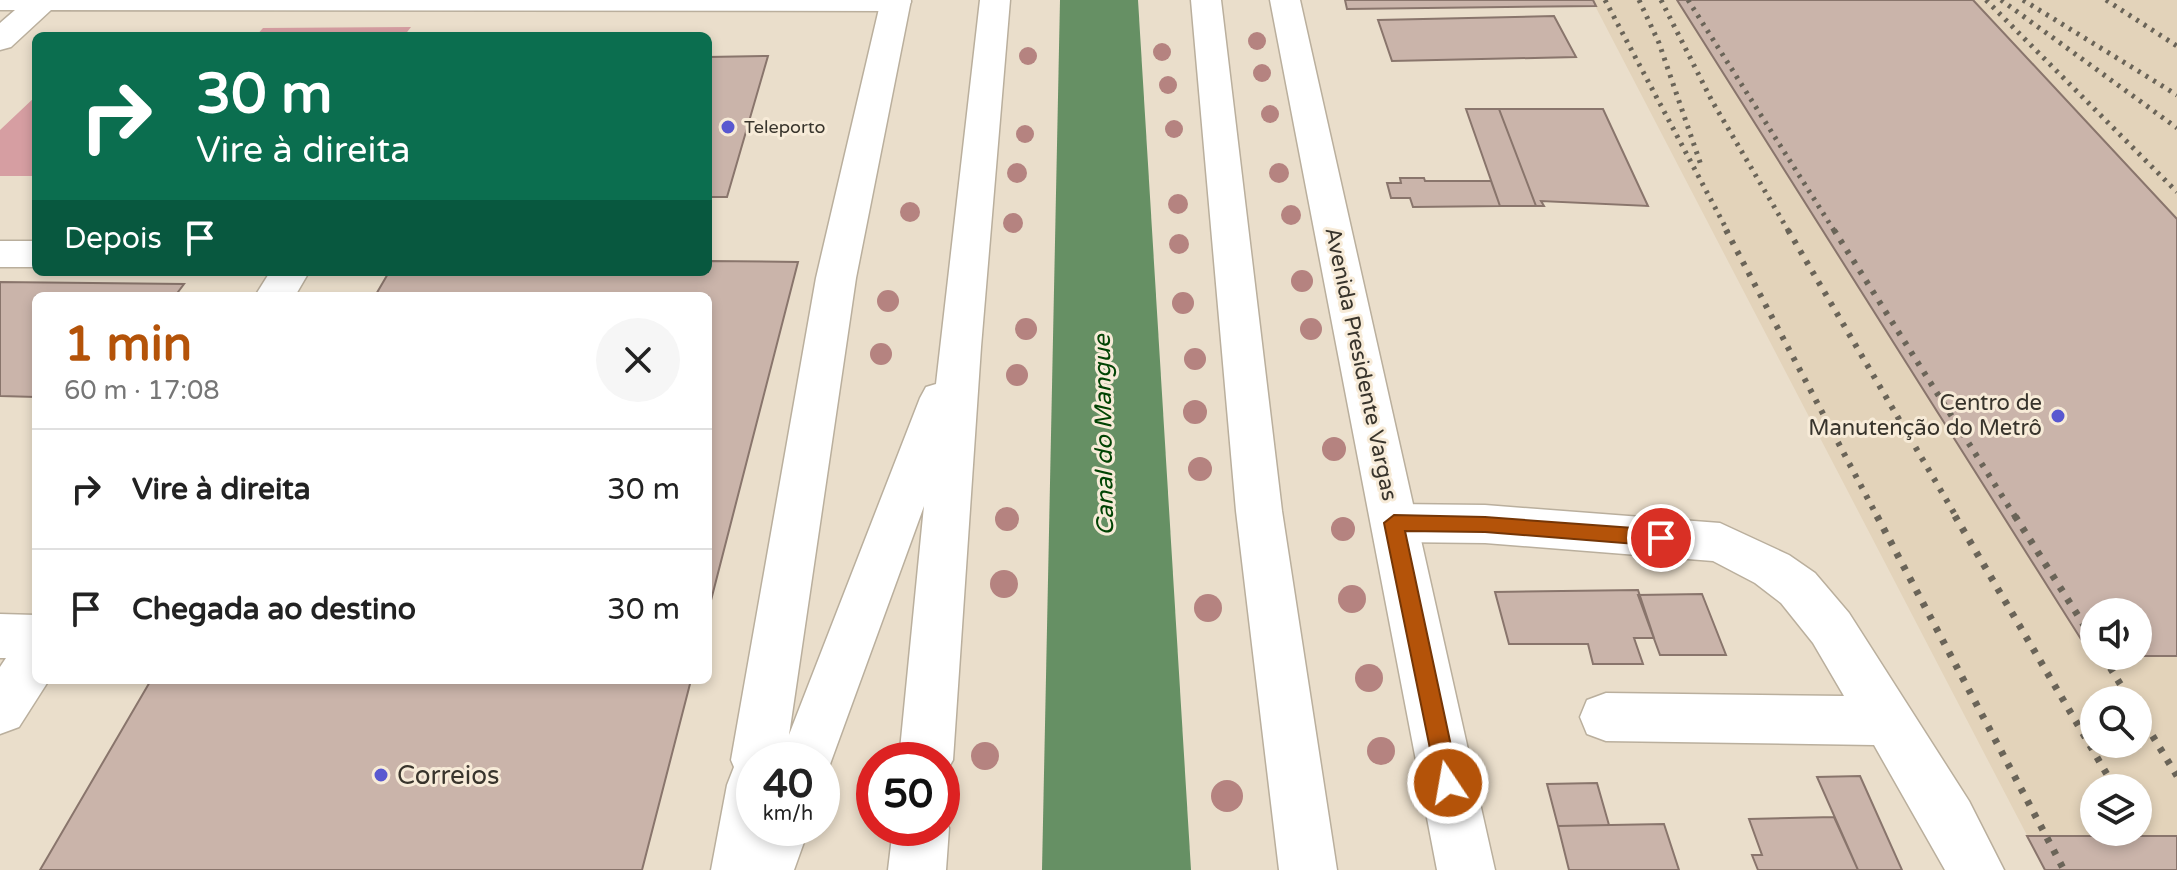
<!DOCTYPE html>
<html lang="pt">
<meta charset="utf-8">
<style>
:root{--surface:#fff;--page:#f6f6f6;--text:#222;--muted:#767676;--line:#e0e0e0;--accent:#b45309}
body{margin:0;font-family:"Varela Round",sans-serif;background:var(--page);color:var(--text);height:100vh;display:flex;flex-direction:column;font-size:30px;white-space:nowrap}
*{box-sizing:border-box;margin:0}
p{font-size:26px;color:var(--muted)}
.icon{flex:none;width:44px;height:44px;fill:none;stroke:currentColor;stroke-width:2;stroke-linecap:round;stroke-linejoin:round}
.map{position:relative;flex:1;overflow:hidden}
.panel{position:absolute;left:32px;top:292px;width:680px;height:392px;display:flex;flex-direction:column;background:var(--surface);border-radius:12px;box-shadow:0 4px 12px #0003}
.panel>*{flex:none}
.banner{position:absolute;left:32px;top:32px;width:680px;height:244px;border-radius:12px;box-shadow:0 4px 12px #0003;background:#0b6e4f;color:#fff;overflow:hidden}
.fabs{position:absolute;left:2080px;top:598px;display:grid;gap:16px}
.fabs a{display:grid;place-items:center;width:72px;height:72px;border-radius:50%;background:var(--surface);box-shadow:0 4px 12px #0003;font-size:40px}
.speed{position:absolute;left:736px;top:742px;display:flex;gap:16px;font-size:40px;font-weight:700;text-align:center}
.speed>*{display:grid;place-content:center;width:104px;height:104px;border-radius:50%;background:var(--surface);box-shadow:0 4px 12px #0003;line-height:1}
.speed small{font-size:20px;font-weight:400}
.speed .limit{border:12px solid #d22;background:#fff;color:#111}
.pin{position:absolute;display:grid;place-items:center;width:68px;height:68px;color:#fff;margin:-34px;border:4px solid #fff;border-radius:50%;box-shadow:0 2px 8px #0007}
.me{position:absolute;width:88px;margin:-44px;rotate:348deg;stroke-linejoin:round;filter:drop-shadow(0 0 6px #0008)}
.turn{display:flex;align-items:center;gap:28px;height:168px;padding:0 32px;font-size:36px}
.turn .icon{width:104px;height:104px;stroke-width:2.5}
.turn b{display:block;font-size:56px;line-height:68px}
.then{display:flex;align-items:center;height:76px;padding:0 32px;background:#0003;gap:16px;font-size:30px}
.round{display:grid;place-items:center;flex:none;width:84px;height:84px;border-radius:42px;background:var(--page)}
.head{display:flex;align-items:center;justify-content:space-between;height:136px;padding:0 32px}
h1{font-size:48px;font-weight:700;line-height:60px;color:var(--accent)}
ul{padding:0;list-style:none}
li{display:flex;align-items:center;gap:24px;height:120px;padding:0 32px;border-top:2px solid var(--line)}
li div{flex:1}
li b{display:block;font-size:30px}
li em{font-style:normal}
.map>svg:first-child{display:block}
</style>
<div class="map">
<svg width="2177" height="870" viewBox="0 0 2177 870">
<rect width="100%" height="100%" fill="#eadecb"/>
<path fill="#e3d3ba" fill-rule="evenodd" d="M1592,0H2177V870H2045ZM2094,612H2138V656H2094ZM2094,700H2138V744H2094ZM2094,788H2138V832H2094Z"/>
<path fill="#d69ea2" d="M411,27L404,36H256L263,28Z
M36,96V176H0V130Z"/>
<path fill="#669064" d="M1060,0H1138L1191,870H1042Z"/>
<path fill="#cab4aa" stroke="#89756c" stroke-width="2" d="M1345,0H1593L1596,6L1347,9Z
M1677,0H1973L2177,219V656H2138V612H2094L2091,655Z
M1554,16L1576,57L1392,61L1378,20Z
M768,56L727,197H708V57Z
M1466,109H1499L1536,206H1500Z
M1499,109H1603L1648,206L1541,201L1544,206H1536Z
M1400,178H1424L1425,181H1491L1500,206L1413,207L1410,198H1391L1387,183H1401Z
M708,261L798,262L708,612V296H375L389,272H708Z
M0,282L184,284L175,296H36V397L0,396Z
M1638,590L1654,638H1634L1643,664H1593L1588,644H1509L1495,592Z
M1702,594L1726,655H1660L1638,595Z
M151,680H691L642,870H40Z
M1860,776L1902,870H1858L1817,777Z
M1597,783L1609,825L1558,826L1547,784Z
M1834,817L1858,870H1758L1752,855H1762L1749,819Z
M1664,824L1679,870H1569L1558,826Z
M2027,836H2177V870H2045Z"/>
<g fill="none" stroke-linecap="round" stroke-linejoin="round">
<g stroke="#baaf9d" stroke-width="3">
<path id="minor" d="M0,0H910L911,2L907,8L896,11L51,10L11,47L0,50V23L15,10H0Z
M0,241H36V267H0Z
M270,272H309L295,296H255Z
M1394,504L1485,505L1720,523L1789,555L1815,573L1849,613L1969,801L2004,870H1945L1874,745L1606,741L1587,734L1580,717L1587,700L1606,693L1844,696L1813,643L1781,603L1755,583L1713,561L1485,543L1394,542L1377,536L1371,523L1377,510Z
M0,614L36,615V680H49L19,727L0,734V667L6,658H0Z"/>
</g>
<g stroke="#baaf9d" stroke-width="3">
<path id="major" d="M881,0H911L856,278L789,735L920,398L926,387L936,384L980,0H1010L981,347L953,760L942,779V760H899L924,506L825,778L822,779V760H754V828H809L794,870H711L727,785L734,767L731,760L816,278Z
M1191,0H1221L1282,511L1337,870H1279L1236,511Z
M1270,0H1300L1495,870H1437Z
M942,811L949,828L946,870H888L893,828H942Z"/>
</g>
<use href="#minor" fill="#fff" fill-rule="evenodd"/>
<use href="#major" fill="#fff" fill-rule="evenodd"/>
<path stroke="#6a6458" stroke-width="5" stroke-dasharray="3 6" stroke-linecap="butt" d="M1605,0L1728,232
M1639,0L1659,43L1702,168
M1661,0L1712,101L1789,232
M1688,0L1835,232
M1986,0L2177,192
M2001,0L2177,128
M2023,0L2177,95
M2106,0L2177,46"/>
<path stroke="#6a6458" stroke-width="6" stroke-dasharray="4 8" stroke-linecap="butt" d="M1726,230L1878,518
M1788,230L1957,518
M1834,230L2016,518"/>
<path stroke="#6a6458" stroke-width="7" stroke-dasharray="5 9" stroke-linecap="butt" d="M1877,516L2064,870
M1955,516L2115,788
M2015,516L2094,641
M2103,656L2130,700
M2138,712L2177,776
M2138,827L2143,836"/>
</g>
<g fill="#b58380">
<circle cx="1257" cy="41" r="9"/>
<circle cx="1162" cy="52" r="9"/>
<circle cx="1028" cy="56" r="9"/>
<circle cx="1262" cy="73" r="9"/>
<circle cx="1168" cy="85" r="9"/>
<circle cx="1270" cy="114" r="9"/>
<circle cx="1174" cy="129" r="9"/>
<circle cx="1025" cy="134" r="9"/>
<circle cx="1017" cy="173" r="10"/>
<circle cx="1279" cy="173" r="10"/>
<circle cx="1178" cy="204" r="10"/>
<circle cx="910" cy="212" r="10"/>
<circle cx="1291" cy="215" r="10"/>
<circle cx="1013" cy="223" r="10"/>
<circle cx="1179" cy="244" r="10"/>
<circle cx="1302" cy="281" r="11"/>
<circle cx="888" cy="301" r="11"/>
<circle cx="1183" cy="303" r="11"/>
<circle cx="1026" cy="329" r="11"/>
<circle cx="1311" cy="329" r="11"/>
<circle cx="881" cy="354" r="11"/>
<circle cx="1195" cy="359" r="11"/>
<circle cx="1017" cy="375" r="11"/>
<circle cx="1195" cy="412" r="12"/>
<circle cx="1334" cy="449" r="12"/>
<circle cx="1200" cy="469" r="12"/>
<circle cx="1007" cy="519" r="12"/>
<circle cx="1343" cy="529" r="12"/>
<circle cx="1004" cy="584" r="14"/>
<circle cx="1352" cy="599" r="14"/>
<circle cx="1208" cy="608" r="14"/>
<circle cx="1369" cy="678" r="14"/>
<circle cx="1381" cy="751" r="14"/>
<circle cx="985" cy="756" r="14"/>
<circle cx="1227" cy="796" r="16"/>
</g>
<path fill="#b45309" stroke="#753606" stroke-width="2" d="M1394,515L1485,517L1661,530L1671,538L1661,546L1485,532L1405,531L1459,783L1456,791L1448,794L1440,791L1437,783L1384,523Z"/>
<g fill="#5958d0" stroke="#f7ebd8" stroke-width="3">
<circle cx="728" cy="127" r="8"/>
<circle cx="2058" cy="416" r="8"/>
<circle cx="381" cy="775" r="8"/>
</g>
<g text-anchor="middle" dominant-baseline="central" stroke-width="6" stroke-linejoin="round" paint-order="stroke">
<g font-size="18" fill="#38342c" stroke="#f7ebd8" text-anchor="start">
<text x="744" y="127">Teleporto</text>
</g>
<g font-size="22" fill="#38342c" stroke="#f7ebd8">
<text transform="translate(1361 364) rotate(78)">Avenida Presidente Vargas</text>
</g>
<g font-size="22" fill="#38342c" stroke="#f7ebd8" text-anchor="end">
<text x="2042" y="403">Centro de<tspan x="2042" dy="25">Manutenção do Metrô</tspan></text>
</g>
<g font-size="24" font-style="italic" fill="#004303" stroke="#f7ebd8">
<text transform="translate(1104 435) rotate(-91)">Canal do Mangue</text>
</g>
<g font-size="26" fill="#38342c" stroke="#f7ebd8" text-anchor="start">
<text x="397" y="775">Correios</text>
</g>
</g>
</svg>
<div class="fabs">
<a><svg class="icon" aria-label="sound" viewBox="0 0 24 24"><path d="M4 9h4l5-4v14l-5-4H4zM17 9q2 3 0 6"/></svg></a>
<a><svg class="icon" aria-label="search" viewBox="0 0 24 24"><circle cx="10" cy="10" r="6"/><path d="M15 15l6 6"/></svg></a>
<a><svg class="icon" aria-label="layers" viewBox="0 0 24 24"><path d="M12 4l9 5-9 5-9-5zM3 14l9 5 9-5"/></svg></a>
</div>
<div class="speed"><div>40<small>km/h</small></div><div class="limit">50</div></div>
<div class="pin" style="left:1661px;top:538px;background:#d93025"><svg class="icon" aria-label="arrive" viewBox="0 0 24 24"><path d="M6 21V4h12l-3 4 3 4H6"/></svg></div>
<svg class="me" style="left:1448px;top:783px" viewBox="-20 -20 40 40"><circle r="17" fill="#b45309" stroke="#fff" stroke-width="3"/><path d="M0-11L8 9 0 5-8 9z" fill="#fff"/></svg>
<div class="banner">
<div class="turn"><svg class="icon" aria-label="right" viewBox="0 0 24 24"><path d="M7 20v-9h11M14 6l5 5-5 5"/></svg><div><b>30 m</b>Vire à direita</div></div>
<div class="then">Depois<svg class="icon" aria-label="arrive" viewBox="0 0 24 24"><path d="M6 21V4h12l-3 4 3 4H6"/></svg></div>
</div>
<section class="panel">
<div class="head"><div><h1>1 min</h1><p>60 m · 17:08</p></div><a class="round"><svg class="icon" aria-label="close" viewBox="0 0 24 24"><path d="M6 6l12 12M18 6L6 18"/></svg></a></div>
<ul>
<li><svg class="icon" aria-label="right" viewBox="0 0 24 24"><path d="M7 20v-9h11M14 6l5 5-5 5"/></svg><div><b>Vire à direita</b></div><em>30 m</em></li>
<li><svg class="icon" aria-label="arrive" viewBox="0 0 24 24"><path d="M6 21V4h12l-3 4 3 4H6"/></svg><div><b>Chegada ao destino</b></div><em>30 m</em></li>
</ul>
</section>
</div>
